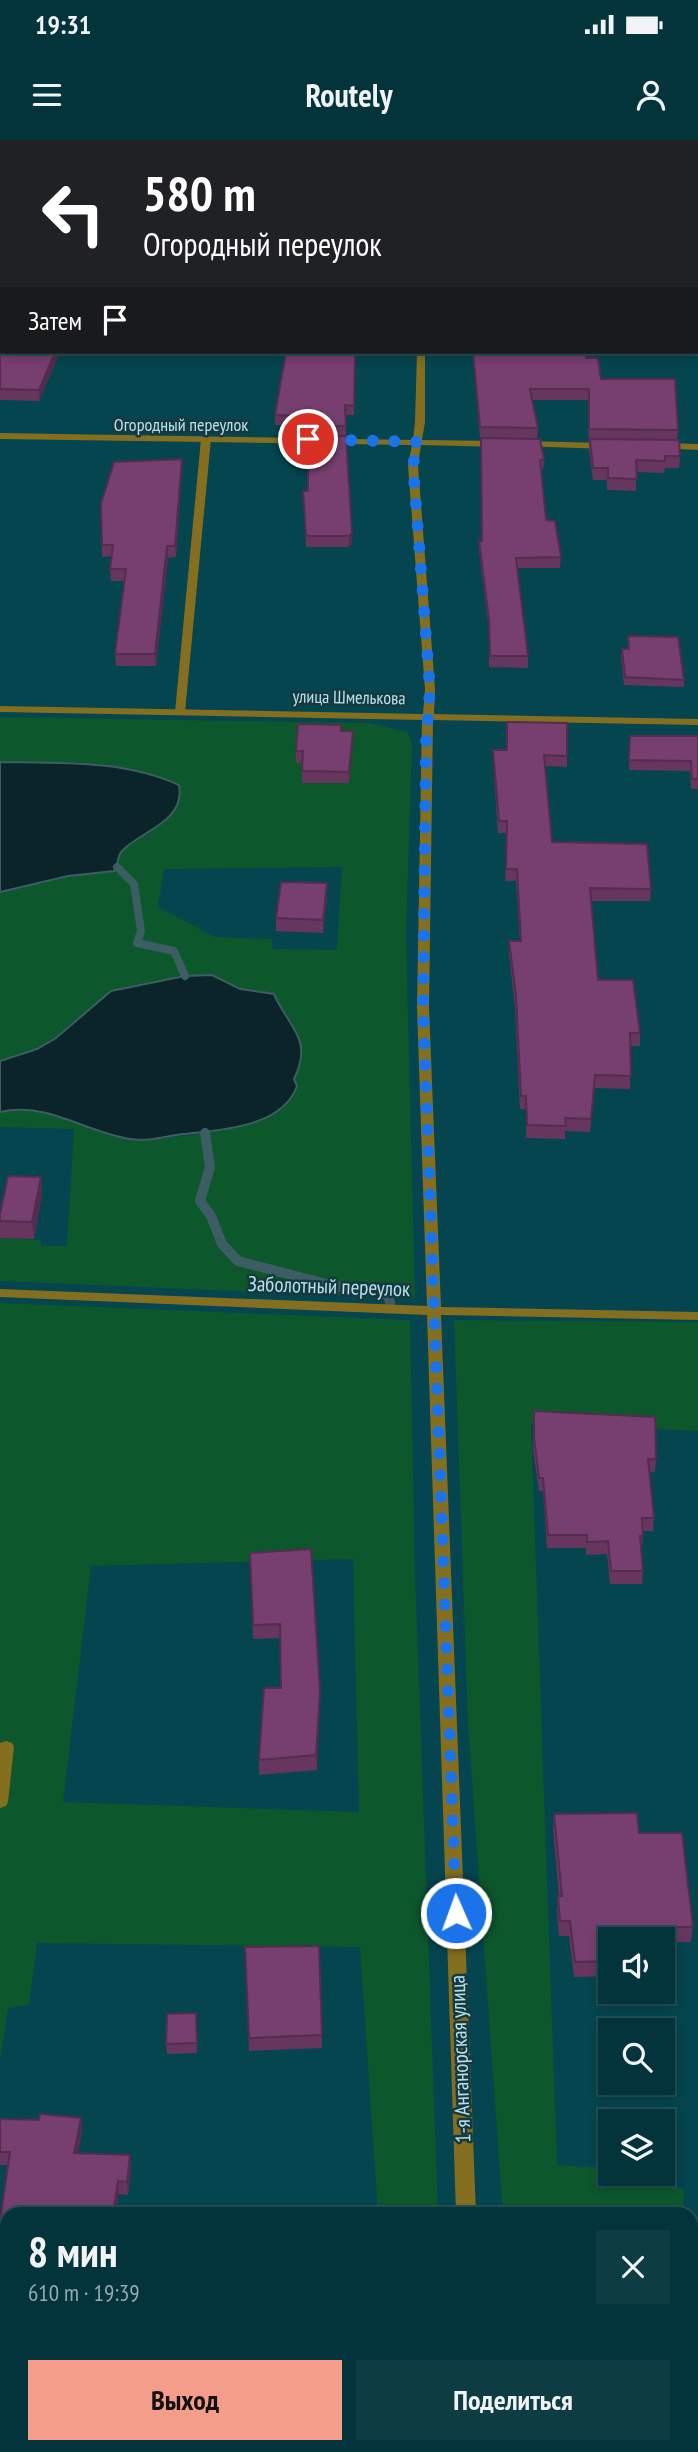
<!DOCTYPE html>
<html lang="ru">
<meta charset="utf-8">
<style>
:root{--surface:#04343b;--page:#0d3c42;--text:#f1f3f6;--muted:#97aaaf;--line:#254f55;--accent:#f49d8b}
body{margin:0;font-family:"PT Sans Narrow",sans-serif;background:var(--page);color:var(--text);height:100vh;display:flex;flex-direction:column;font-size:26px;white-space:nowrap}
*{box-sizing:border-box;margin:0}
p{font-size:23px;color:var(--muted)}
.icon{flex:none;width:38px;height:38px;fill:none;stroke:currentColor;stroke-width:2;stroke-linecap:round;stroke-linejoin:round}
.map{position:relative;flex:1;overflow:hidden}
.drawer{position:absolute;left:0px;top:2067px;width:698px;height:247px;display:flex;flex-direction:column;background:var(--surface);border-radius:21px 21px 0 0;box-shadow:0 4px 10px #0003,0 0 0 2px var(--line)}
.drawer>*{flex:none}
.banner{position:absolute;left:0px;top:0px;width:698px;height:214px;box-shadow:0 4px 10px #0003,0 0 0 2px var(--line);background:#202124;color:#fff;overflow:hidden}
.tools{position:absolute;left:598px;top:1787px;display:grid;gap:14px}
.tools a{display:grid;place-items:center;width:77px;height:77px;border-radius:0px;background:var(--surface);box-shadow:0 4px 10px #0003,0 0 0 2px var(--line);font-size:35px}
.pin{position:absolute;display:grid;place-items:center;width:60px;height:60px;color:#fff;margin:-30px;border:4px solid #fff;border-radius:50%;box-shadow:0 2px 7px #0007}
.me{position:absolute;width:77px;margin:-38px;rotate:358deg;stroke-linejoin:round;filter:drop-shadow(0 0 5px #0008)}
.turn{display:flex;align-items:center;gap:24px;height:147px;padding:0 28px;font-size:32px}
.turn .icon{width:91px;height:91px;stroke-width:2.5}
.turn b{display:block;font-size:49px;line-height:60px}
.then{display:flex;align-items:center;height:66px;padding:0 28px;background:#0003;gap:14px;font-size:26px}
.round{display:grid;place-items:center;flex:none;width:74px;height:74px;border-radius:0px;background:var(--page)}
.headline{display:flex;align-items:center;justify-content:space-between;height:119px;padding:0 28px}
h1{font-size:42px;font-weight:700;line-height:52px}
.primary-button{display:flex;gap:14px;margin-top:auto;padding:14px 28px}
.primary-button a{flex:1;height:80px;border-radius:0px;background:var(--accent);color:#111;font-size:28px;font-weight:700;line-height:80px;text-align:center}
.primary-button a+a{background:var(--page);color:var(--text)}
.status{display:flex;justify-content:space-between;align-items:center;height:49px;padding:0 35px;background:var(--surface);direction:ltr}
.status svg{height:19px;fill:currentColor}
header{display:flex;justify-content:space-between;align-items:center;height:91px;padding:0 28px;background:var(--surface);font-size:32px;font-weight:700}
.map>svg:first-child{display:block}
</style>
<div class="status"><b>19:31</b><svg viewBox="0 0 49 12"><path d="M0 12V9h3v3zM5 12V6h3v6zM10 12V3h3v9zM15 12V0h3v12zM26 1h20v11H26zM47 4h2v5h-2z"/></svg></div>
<header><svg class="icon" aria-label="menu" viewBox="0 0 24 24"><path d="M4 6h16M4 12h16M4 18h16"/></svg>Routely<svg class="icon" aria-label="person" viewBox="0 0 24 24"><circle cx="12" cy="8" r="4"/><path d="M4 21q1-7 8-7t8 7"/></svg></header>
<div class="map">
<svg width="698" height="2312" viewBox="0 0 698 2312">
<rect width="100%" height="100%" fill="#05454f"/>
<path fill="#0d572d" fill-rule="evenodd" d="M0,577L370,583L407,592L412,603L406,793L415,1159L0,1141V1098L41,1100V1106H67L74,989L0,987V972C51,960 84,995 133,1000C153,1002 254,987 269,976C276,970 298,935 300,926C301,920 301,911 300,905C298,884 282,872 274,854L240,849L212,835L138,844L111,851L56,898L37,909L0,921V752L68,736L114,731L122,710L135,701L151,634L77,622H0ZM342,727L337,810L273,809L272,799L215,797L158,767L164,729Z
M0,1163L410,1180L415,1434L438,2074H378L360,1807L37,1803L29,1865L8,1868L0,1922ZM353,1419L359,1672L63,1662L91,1426Z
M454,1180L698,1182V1291L531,1284L557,2025L611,2028L614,2044L683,2048L684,2074H503L468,1583Z"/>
<path fill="#0b2429" stroke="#3d5d64" stroke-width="2" d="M0,622C60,623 124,620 179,645C186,682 140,691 122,711C116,718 119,725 114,731L68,736L0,752Z
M212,835L240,849L274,854C288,887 314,898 294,939L297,946C282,988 219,990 183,994C165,996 149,1002 130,999C84,992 47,961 0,972V921L37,909L56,898L111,851L185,836Z"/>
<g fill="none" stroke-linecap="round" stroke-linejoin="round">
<path stroke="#3d5d64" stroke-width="8" d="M117,727L134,744L141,791L137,803L174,811L185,836"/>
<path stroke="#3d5d64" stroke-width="10" d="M205,993L210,1027L200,1061L211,1076L222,1104L238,1121L334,1146L380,1152L388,1156L390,1162"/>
<path fill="#846e1f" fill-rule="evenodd" d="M206,296L211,299L185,572L180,575L175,572L201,299Z
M6,1601L12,1603L14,1607L8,1662L6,1666L0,1668V1603Z"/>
<path fill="#846e1f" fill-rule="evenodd" d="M14,0H22L13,2Z
M414,0H422V2H414Z
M696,29H698V33H696Z
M0,31H2V35H0Z
M0,80H2L0,90Z
M417,212H425V282L422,300L499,301L504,304L499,307L421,305L418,325L435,549L434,574L698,579V585L433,580L429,867L441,1167L698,1172V1180L441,1175L476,2074H456L427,1175L0,1157V1149L427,1166L417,867L422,580L0,572V566L423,574L425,549L408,325L412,305L0,299V293L413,300L415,282Z
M523,301L607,303L612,306L607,309L520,306L518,304Z
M663,303L698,304V310L660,308V304Z
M0,2193H7V2211H0Z
M691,2227H698V2245H691Z
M470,2306H490V2312H470Z"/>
</g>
<path fill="#66365f" d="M0,204L2,212H60L39,261L0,260Z
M355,212L354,275H345L352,404L349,407H306L303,351H308V286L275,285V275Z
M473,212L586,218L601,239L678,290L677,300L680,316L679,328H665L664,333L636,332V351L607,350V340H593L589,311L588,260H532L538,288L537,299L480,298Z
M481,298L544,320L543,330H541L546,380L561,417L560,428H517L528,516V528L489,527V491L479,411V400L482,401Z
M182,319V330L176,417L168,418L156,526H116L115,514L125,441H111L110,429L112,416L102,417L101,364Z
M628,496L684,540V547L624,545L621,516L622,509H628Z
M341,591H353L349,643H302V623H296V611Z
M630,596H698V649H691L690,631L629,630Z
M493,610L567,616V627L545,626L552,702L651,749L650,761H591L598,840L640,893V906H630V949L595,948L590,992L565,991V999L526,998V969H520L515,868L509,814V801H520L516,741H505L507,693H498L493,621Z
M327,756L323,793L276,791V778Z
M41,1037L42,1054L34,1099L0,1098V1074Z
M534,1271L656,1319L655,1332H649L654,1378L653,1391H643L642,1409H641L643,1431L642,1444H610L607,1414L586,1415V1408H547L543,1351H539L533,1310Z
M250,1413L320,1551L317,1630L259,1635V1620L281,1548V1498L253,1499Z
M554,1674L639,1693L693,1787L691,1802H672L675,1819L673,1834H663V1799H611V1836L574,1837L569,1796H559L557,1771L558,1756H559L553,1689Z
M319,1806L322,1908L249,1911L245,1807Z
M196,1873L197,1913L167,1914L166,1904Z
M81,1978L82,1991L78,2013L130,2015L131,2028L128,2055L119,2054L7,2074V2127H0V2081L8,2025H0V1979L39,1980Z
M156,2306H374V2312H156Z"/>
<path fill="#532c4e" d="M55,212H60L39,261V250Z
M182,319V330L176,417L175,406Z
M352,393V404L349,407V396Z
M167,406L168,418L156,526L155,514Z
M353,591V603L349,643V632Z
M327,743V756L323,793V780Z
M41,1037L42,1054L34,1099L32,1082Z
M320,1551V1565L317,1630L316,1615Z
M81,1978L82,1991L75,2026L74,2013Z
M130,2015L131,2028L128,2055L127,2042Z
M118,2041L119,2054L116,2074H113Z
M53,2306H57L56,2312H53Z"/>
<path fill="#773f6f" stroke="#532c4e" stroke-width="2" d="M53,0H160V2H52Z
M296,0H360V2H295Z
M464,0H505L506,2H464Z
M696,63H698V76L696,72Z
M696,124H698V167H696Z
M2,197V212H55L39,250L0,249V204Z
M286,212H355L354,266L345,265L346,286H308V276L275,275Z
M473,212H585L586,218H598L601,239H675L678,290L589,289V249H530L538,288L480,287Z
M308,295L346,296L352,393L349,396H306L303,351H308Z
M481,298L540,299L544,320H540L546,380L555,381L561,417L516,418L528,516H490L489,480L479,400L482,401Z
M590,299L679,300L680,316H665V321L636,320L637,339L608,338V328H593Z
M182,319L175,406H167L155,514H115L126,429H110L113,405H102L101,364L114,322Z
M628,496L678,497L684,540L625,537L622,509H629Z
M507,582L567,583V616L544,615L552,702L647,704L651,749L590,748L598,840H633L640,893H630L631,936L595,935L591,979L565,978L566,986L527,985L526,956H521L516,855L509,801H521L517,729H506L507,681H499L493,610H507Z
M298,584L341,585V591H353L349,632L302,631L303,611H296Z
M630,596H698V639H692L691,621L629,620Z
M281,742L327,743L323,780L276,778Z
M8,1036L41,1037L32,1082L0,1081V1074Z
M534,1271L655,1277L656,1319H648L654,1378H642L643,1396H640L643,1431H611L608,1401L587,1402V1395H548L543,1338H539L534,1297Z
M311,1409L320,1551L316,1615L259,1620L264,1548H281L280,1484L253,1485L250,1413Z
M637,1673L639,1693H682L693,1787H670L675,1819H663V1799H611V1821L575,1822L570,1781H560L558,1756H562L554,1674Z
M319,1806L322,1895L249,1898L245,1807Z
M196,1873L197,1903L166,1904L167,1874Z
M40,1974L81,1978L74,2013L130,2015L127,2042L118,2041L113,2074H7V2114H0V2081L10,2012H0V1979L39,1980Z
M0,2255L7,2256V2306H53V2312H0Z
M156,2306H309V2312H156Z"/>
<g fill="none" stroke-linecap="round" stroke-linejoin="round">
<path stroke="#1a73e8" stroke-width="12" stroke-dasharray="0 21.6" d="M308,299L418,302L413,325L430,549L426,603L423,867L456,1773"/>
</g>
<g text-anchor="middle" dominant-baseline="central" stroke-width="5" stroke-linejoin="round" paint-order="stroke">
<g font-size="18" fill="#b3e2ec" stroke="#17383f">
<text x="181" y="284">Огородный переулок</text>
<text transform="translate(349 557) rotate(1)">улица Шмелькова</text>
</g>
<g font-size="21" fill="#b3e2ec" stroke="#17383f">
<text transform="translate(329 1146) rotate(2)">Заболотный переулок</text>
<text transform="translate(460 1919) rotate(-92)">1-я Анганорская улица</text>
</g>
</g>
</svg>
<div class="tools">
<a><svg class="icon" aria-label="sound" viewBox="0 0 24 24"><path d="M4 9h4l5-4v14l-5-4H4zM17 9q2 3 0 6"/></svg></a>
<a><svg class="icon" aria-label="search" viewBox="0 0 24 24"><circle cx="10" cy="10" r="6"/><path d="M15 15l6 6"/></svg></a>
<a><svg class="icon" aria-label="layers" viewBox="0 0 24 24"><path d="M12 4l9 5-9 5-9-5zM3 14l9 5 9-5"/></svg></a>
</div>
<div class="pin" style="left:308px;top:299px;background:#d93025"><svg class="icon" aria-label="arrive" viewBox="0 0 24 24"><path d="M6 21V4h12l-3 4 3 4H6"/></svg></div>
<svg class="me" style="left:456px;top:1773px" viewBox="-20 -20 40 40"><circle r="17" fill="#1a73e8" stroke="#fff" stroke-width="3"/><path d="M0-11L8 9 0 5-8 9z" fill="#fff"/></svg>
<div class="banner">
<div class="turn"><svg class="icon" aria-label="left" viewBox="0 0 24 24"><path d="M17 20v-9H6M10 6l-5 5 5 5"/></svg><div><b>580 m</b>Огородный переулок</div></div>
<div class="then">Затем<svg class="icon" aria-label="arrive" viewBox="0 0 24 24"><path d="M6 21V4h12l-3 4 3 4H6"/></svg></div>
</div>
<section class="drawer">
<div class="headline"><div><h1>8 мин</h1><p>610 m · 19:39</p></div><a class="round"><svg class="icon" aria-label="close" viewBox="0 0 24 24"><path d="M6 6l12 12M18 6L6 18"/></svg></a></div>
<div class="primary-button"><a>Выход</a><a>Поделиться</a></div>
</section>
</div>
